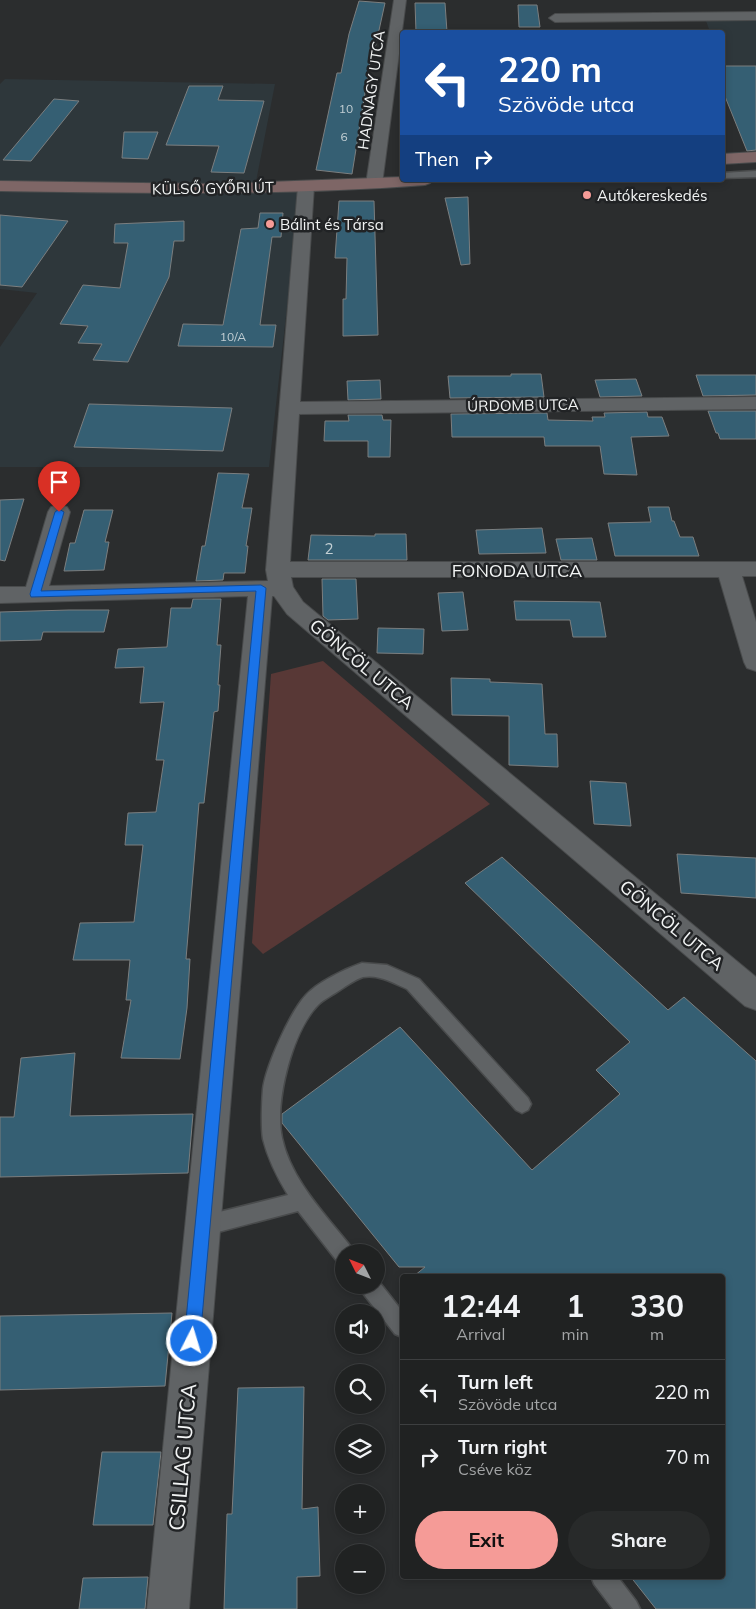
<!DOCTYPE html>
<meta charset="utf-8">
<style>
:root{--surface:#202222;--page:#282a2a;--text:#f1f3f6;--muted:#a2a4a5;--line:#3d3f40;--accent:#f59b97}
body{margin:0;font-family:Mulish,sans-serif;background:var(--page);color:var(--text);height:100vh;display:flex;flex-direction:column;font-size:19px;white-space:nowrap}
*{box-sizing:border-box;margin:0}
p{font-size:16px;color:var(--muted)}
.icon{flex:none;width:28px;height:28px;fill:none;stroke:currentColor;stroke-width:2;stroke-linecap:round;stroke-linejoin:round}
.map{position:relative;flex:1;overflow:hidden}
.side{position:absolute;left:400px;top:1274px;width:325px;height:305px;display:flex;flex-direction:column;background:var(--surface);border-radius:5px;box-shadow:0 2px 8px #0003,0 0 0 1px var(--line)}
.side>*{flex:none}
.banner{position:absolute;left:400px;top:30px;width:325px;height:152px;border-radius:5px;box-shadow:0 2px 8px #0003,0 0 0 1px var(--line);background:#1a4fa0;color:#fff;overflow:hidden}
.needle{width:32px;rotate:312deg}
.buttons{position:absolute;left:335px;top:1244px;display:grid;gap:10px}
.buttons a{display:grid;place-items:center;width:50px;height:50px;border-radius:50%;background:var(--surface);box-shadow:0 2px 8px #0003,0 0 0 1px var(--line);font-size:25px}
.pin{position:absolute;display:grid;place-items:center;width:42px;height:42px;color:#fff;margin:-51px -21px;border-radius:50% 50% 50% 0;rotate:-45deg;box-shadow:0 0 5px #0007}
.pin .icon{rotate:45deg}
.me{position:absolute;width:55px;margin:-28px;rotate:5deg;stroke-linejoin:round;filter:drop-shadow(0 0 4px #0008)}
.turn{display:flex;align-items:center;gap:18px;height:105px;padding:0 15px;font-size:22px}
.turn .icon{width:65px;height:65px;stroke-width:2.5}
.turn b{display:block;font-size:35px;line-height:42px}
.then{display:flex;align-items:center;height:48px;padding:0 15px;background:#0003;gap:10px;font-size:19px}
.eta{display:flex;justify-content:space-evenly;align-items:center;height:85px;text-align:center}
.eta b{font-size:30px;font-weight:700;line-height:35px}
.cta{display:flex;gap:10px;margin-top:auto;padding:10px 15px}
.cta a{flex:1;height:58px;border-radius:30px;background:var(--accent);color:#111;font-size:20px;font-weight:700;line-height:58px;text-align:center}
.cta a+a{background:var(--page);color:var(--text)}
ul{padding:0;list-style:none}
li{display:flex;align-items:center;gap:15px;height:65px;padding:0 15px;border-top:1px solid var(--line)}
li div{flex:1}
li b{display:block;font-size:19px}
li em{font-style:normal}
.map>svg:first-child{display:block}
</style>
<div class="map">
<svg width="756" height="1609" viewBox="0 0 756 1609">
<rect width="100%" height="100%" fill="#2b2d2e"/>
<path fill="#2e373b" d="M756,17V80L722,77V32H710L705,18Z
M5,79L275,84L254,192H300L269,467H0V347L37,293L0,289V84Z"/>
<path fill="#583836" d="M323,661L490,804L263,954L252,943L271,674Z"/>
<path fill="#355f73" stroke="#7b7e7f" d="M359,1L385,3L372,62H370L352,174L316,170L337,73H341L342,68L349,34Z
M415,3H445L447,32H416Z
M518,5H537L540,27H519Z
M722,66H756V150L747,151L722,89Z
M189,86H223L218,100L264,101L244,173L211,172L219,146L166,145Z
M54,99L79,101L31,161L3,160Z
M124,132H158L148,159L122,158Z
M468,197L470,264L461,265L445,198Z
M339,201H374L378,335L343,336V299H346L347,258H335Z
M260,213H283L281,237H272L260,325H276L273,347L178,346L183,324L223,325L241,229L258,228Z
M0,215L68,221L22,287L0,285Z
M184,221V241H174L169,277L128,362L93,360L102,344L78,343L88,326L60,324L83,285L120,288L128,243H114L115,224Z
M511,374H541L544,397L450,398L448,376H511Z
M696,375H756V395L703,396Z
M636,379L642,396L600,397L595,380Z
M380,380L381,399L348,400L347,381Z
M89,404L232,408L223,451L74,447Z
M708,411H756V439H720L718,433H716Z
M647,412L648,417H662L669,436L631,437L637,475L604,474L600,446H545L544,437H452L451,414L547,413L548,420L593,421L592,417H605L604,413Z
M348,415H382L383,420H391L390,457H368V441H324L325,421H349Z
M218,473L249,474L242,508H252L246,546H248L245,573H224L223,580L196,581L202,546H205Z
M24,499L5,561L0,560V500Z
M648,507H669L672,521H674L680,537H693L699,556H615L608,523L651,522Z
M84,510H113L105,542H109L104,570L64,571L70,543H75Z
M542,528L546,553L479,554L476,530Z
M375,534H406L407,560H308L311,535L375,536Z
M592,538L597,560H561L556,539Z
M322,579H356L358,619L328,620L323,616Z
M463,592L468,630L442,631L438,593Z
M193,599H221L217,645H221L218,685H220L218,711L214,712L204,803H199L186,959H190L187,1008L180,1059L121,1058L131,1000H126L130,960H73L80,923L134,922L143,845H125L128,813L156,812L164,760H156L164,702L140,703L144,667L115,668L118,649L167,647L171,608H191Z
M514,601L600,602L606,637H573L570,620H516Z
M69,610H109L104,632H43L41,640L0,641V612Z
M378,628L424,629L423,654L377,653Z
M451,678L490,679V682L542,684L545,734H557L558,767L509,765V716L452,715Z
M590,781L626,783L631,826L594,824Z
M677,854L756,858V898L681,893Z
M502,857L668,1010L684,997L756,1061V1609H656L630,1576H722V1276H414L425,1267H399L282,1123V1114L400,1027L532,1170L620,1094L596,1070L630,1042L465,883Z
M75,1053L70,1116L193,1114L188,1173L0,1177V1117H14L21,1058Z
M172,1313L165,1386L0,1390V1316Z
M304,1387L302,1509L318,1507L320,1576L297,1577V1609H224L227,1514H232L238,1388Z
M102,1452H161L153,1525H93Z
M148,1577L145,1609H79L83,1578Z"/>
<g fill="none" stroke-linecap="round" stroke-linejoin="round">
<g stroke="#494b4c" stroke-width="3">
<path id="lane" d="M756,171V177L722,178V173Z
M362,963L387,965L419,979L528,1098L531,1104L528,1110L522,1113L516,1110L407,989C394,983 378,974 363,977C356,979 346,986 340,990C333,995 324,999 318,1005C292,1032 274,1103 282,1138C291,1180 325,1214 351,1247L353,1252H344V1264L337,1261L298,1211L203,1236L196,1233L193,1226L196,1219L203,1216L288,1195C277,1177 268,1159 263,1139C261,1127 262,1101 263,1089C266,1066 290,1012 306,995C318,982 345,969 362,963Z
M376,1278L402,1311V1337L395,1334L362,1292L359,1285H376Z
M591,1576H617L636,1601L640,1609H613L594,1584Z"/>
</g>
<g stroke="#494b4c" stroke-width="2">
<path id="street" d="M394,0H406L382,184L380,187H368L366,184Z
M756,12V20L555,22L549,18L555,14Z
M306,181L312,183L314,186L300,402L756,397V409L299,414L290,562H756V576H742L756,622V671L747,668L744,662L719,577H291L293,587L303,602L756,977V1010L745,1006L287,614L274,596H272L189,1609H147L248,596L0,603V587H26L48,512L51,507L59,505L67,507L70,512L49,586L268,581L266,570L298,186L300,183Z"/>
</g>
<g stroke="#494b4c" stroke-width="2">
<path id="secondary" d="M756,152V162L722,164V154Z
M402,177V180H433L430,183L425,185C283,196 142,193 0,191V181L213,184Z"/>
</g>
<use href="#lane" fill="#606365" fill-rule="evenodd"/>
<use href="#street" fill="#606365" fill-rule="evenodd"/>
<use href="#secondary" fill="#7e6666" fill-rule="evenodd"/>
</g>
<path fill="#1a73e8" stroke="#114b97" d="M59,509L64,512L41,591L261,585L266,588L200,1341L198,1346L192,1349L187,1346L184,1341L256,591L31,597L30,594L55,512Z"/>
<g fill="#f59b97" stroke="#212325" stroke-width="2">
<circle cx="587" cy="195" r="5"/>
<circle cx="270" cy="224" r="5"/>
</g>
<g text-anchor="middle" dominant-baseline="central" stroke-width="5" stroke-linejoin="round" paint-order="stroke">
<g font-size="12" fill="#c3cfd4">
<text x="346" y="108">10</text>
<text x="344" y="136">6</text>
<text x="233" y="336">10/A</text>
</g>
<g font-size="15" fill="#f2f4f4" stroke="#212325">
<text transform="translate(371 90) rotate(-82)">HADNAGY UTCA</text>
<text transform="translate(213 188) rotate(-1)">KÜLSŐ GYŐRI ÚT</text>
<text transform="translate(523 405) rotate(-1)">ÚRDOMB UTCA</text>
</g>
<g font-size="15" fill="#f2f4f4" stroke="#212325" text-anchor="start">
<text x="597" y="195">Autókereskedés</text>
<text x="280" y="224">Bálint és Társa</text>
</g>
<g font-size="15" fill="#c3cfd4">
<text x="329" y="548">2</text>
</g>
<g font-size="18" fill="#f2f4f4" stroke="#212325">
<text x="517" y="570">FONODA UTCA</text>
<text transform="translate(362 664) rotate(40)">GÖNCÖL UTCA</text>
<text transform="translate(672 925) rotate(40)">GÖNCÖL UTCA</text>
</g>
<g font-size="21" fill="#f2f4f4" stroke="#212325">
<text transform="translate(182 1457) rotate(-85)">CSILLAG UTCA</text>
</g>
</g>
</svg>
<div class="buttons">
<a><svg class="needle" viewBox="-14 -14 28 28"><path d="M0-13l5 13h-10z" fill="#e53935"/><path d="M0 13l5-13h-10z" fill="#a2a4a5"/></svg></a>
<a><svg class="icon" aria-label="sound" viewBox="0 0 24 24"><path d="M4 9h4l5-4v14l-5-4H4zM17 9q2 3 0 6"/></svg></a>
<a><svg class="icon" aria-label="search" viewBox="0 0 24 24"><circle cx="10" cy="10" r="6"/><path d="M15 15l6 6"/></svg></a>
<a><svg class="icon" aria-label="layers" viewBox="0 0 24 24"><path d="M12 4l9 5-9 5-9-5zM3 14l9 5 9-5"/></svg></a>
<a>+</a>
<a>−</a>
</div>
<div class="pin" style="left:59px;top:512px;background:#d93025"><svg class="icon" aria-label="arrive" viewBox="0 0 24 24"><path d="M6 21V4h12l-3 4 3 4H6"/></svg></div>
<svg class="me" style="left:192px;top:1341px" viewBox="-20 -20 40 40"><circle r="17" fill="#1a73e8" stroke="#fff" stroke-width="3"/><path d="M0-11L8 9 0 5-8 9z" fill="#fff"/></svg>
<div class="banner">
<div class="turn"><svg class="icon" aria-label="left" viewBox="0 0 24 24"><path d="M17 20v-9H6M10 6l-5 5 5 5"/></svg><div><b>220 m</b>Szövöde utca</div></div>
<div class="then">Then<svg class="icon" aria-label="right" viewBox="0 0 24 24"><path d="M7 20v-9h11M14 6l5 5-5 5"/></svg></div>
</div>
<section class="side">
<div class="eta">
<div><b>12:44</b><p>Arrival</p></div>
<div><b>1</b><p>min</p></div>
<div><b>330</b><p>m</p></div>
</div>
<ul>
<li><svg class="icon" aria-label="left" viewBox="0 0 24 24"><path d="M17 20v-9H6M10 6l-5 5 5 5"/></svg><div><b>Turn left</b><p>Szövöde utca</p></div><em>220 m</em></li>
<li><svg class="icon" aria-label="right" viewBox="0 0 24 24"><path d="M7 20v-9h11M14 6l5 5-5 5"/></svg><div><b>Turn right</b><p>Cséve köz</p></div><em>70 m</em></li>
</ul>
<div class="cta"><a>Exit</a><a>Share</a></div>
</section>
</div>
